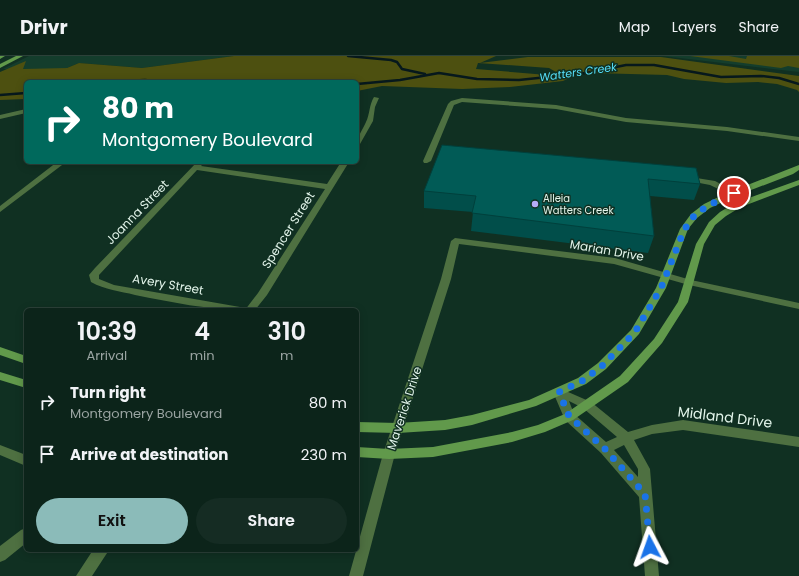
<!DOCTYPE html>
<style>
:root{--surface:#0c241a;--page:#152c23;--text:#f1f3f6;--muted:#9aa4a2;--line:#2c4139;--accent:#8bbbb9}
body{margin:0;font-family:Poppins,sans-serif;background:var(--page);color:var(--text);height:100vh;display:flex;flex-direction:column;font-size:15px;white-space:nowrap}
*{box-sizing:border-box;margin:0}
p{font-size:13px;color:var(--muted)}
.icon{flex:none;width:22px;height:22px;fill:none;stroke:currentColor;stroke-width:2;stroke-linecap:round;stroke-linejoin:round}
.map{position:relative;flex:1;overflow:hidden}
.details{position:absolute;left:24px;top:252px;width:335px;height:244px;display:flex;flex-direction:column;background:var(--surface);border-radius:6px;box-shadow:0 2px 10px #0003,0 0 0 1px var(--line)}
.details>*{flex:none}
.hud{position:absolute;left:24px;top:24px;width:335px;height:84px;border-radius:6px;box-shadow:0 2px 10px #0003,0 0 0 1px var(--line);background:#00695c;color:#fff;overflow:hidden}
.pin{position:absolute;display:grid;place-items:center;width:34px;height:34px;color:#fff;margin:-17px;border:2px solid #fff;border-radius:50%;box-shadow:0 1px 4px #0007}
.me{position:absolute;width:44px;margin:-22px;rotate:356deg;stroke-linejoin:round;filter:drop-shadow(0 0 3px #0008)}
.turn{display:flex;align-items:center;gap:14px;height:84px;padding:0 12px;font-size:18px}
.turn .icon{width:52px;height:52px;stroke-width:2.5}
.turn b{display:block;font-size:28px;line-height:34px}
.eta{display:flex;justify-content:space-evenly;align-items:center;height:68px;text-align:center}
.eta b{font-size:24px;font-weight:600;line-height:28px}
.button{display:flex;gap:8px;margin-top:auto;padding:8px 12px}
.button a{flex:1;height:46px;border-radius:24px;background:var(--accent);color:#111;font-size:16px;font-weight:600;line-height:46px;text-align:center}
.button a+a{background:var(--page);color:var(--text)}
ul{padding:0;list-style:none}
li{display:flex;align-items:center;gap:12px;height:52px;padding:0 12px}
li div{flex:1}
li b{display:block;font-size:15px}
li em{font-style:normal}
header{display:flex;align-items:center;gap:24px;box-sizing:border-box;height:56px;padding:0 20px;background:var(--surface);border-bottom:1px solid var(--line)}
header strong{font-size:19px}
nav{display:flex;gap:22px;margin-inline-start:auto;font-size:14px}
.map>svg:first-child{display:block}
</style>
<header>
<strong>Drivr</strong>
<nav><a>Map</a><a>Layers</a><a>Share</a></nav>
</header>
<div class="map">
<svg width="799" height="520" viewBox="0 0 799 520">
<rect width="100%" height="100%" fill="#103022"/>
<path fill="#143d2c" d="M29,0H234L142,12L79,7L67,12L39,16L3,13Z
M663,0H799V16Z"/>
<path fill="#4d5010" d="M234,0H496L480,7L528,1H661L799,20V36L797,34L777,28L758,26L726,27L684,23L667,19L556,16L549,12L478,7L476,13L571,21L563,25L510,31L462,33L382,30L357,35V26H26V43L0,44V16L26,5L23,13L67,12L79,7L142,12Z
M690,0H729L746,3L747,0H799V12L788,10L781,12Z"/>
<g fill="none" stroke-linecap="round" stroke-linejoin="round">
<path stroke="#06181c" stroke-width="2.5" d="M348,0L391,4L397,6L402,13L425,18
M104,26L145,24L163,26
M357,28L400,24L439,17L477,23L519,24L586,17L626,9H654L721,21L761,20L779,22L799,28
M0,39L26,37"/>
<path fill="#4e7041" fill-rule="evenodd" d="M374,41L379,42L375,51L373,65L360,88L357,90C357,80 362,75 366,66C370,58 369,49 374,41Z
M462,42L556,49L626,62L727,71L799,81V85L727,75L626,66L556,53L462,46L454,49L431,105L427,107H424L423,105L448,48L451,45Z
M26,53V57L0,63V59Z
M57,106H66L0,156V150Z
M197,106H205L201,110L327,128L341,106H349L267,239L255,254H245L258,237L325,133L197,114L99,219V223L114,229L240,251L245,254C208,254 171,246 135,239C120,235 105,234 91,226L89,219L95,212Z
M684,120L715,125L738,137L734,139H731L710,129L684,124Z
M455,182L615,202L691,224L799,247V253L689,229L614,208L459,188L451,223L395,398L363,520H349L383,398L441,223L451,185Z
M559,332L591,346L628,376L652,369L683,364L799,381V391L683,374L652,378L634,384L650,413L659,520H645L639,441L601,397L565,364L553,336L555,333ZM569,345L583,352L617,381L606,386L574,358ZM624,389L638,413V421L614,394Z
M0,389L26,399V410L0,399Z
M26,472V487L5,504L0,506V490L21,474Z
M93,494H109L92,520H76Z"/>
<path fill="#61994b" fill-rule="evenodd" d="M0,0H5L0,3Z
M16,0H23L0,12V8Z
M799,109V114L793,118L733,141L710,152L697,162L688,173L666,232L639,278L606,313L586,328L536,350L472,369L445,374L398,377L357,376V366L398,367L445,364L472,359L529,344L578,322L598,307L631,274L656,232L680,173L691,158L704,148L727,137Z
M799,124V129L741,151L726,160L715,169L704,188L688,246L662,287L628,326L573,364L545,376L512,386L433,401L389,403L357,401V391L389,393L433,391L512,376L538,369L565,358L620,320L654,283L678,246L696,188L709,166L720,156L735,147Z
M0,291L26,300V308L0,299Z
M0,316L26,324V332L0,324Z"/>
</g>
<path fill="#014e4a" d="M696,112L700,128L694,144L650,140L654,180L648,197L471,175L473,156L424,152V135Z"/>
<path fill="#015b56" stroke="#01403c" d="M442,89L696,112L700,128L648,123L654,180L472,157L476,140L424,135Z"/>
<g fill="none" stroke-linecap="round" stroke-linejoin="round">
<path stroke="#1a73e8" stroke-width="7" stroke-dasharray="0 12.6" d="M650,491L645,438L605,393L569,360L559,336L582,325L602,310L635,276L661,232L684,174L694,160L707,150L734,137"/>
</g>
<circle fill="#b6acf8" stroke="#103022" stroke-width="1.5" cx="535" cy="148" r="4"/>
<g text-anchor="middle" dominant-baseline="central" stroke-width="3" stroke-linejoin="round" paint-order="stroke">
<g font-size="10" fill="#e2f4ea" stroke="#103022" text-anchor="start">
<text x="543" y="142">Alleia<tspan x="543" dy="12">Watters Creek</tspan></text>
</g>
<g font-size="11" font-style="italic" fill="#56dffa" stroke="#103022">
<text transform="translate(578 16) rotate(-8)">Watters Creek</text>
</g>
<g font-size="12" fill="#e2f4ea" stroke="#103022">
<text transform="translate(137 156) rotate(-46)">Joanna Street</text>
<text transform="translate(288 174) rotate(-58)">Spencer Street</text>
<text transform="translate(607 194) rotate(10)">Marian Drive</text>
<text transform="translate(168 228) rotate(10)">Avery Street</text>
<text transform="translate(404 352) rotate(-72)">Maverick Drive</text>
</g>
<g font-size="14" fill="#e2f4ea" stroke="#103022">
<text transform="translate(725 361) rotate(7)">Midland Drive</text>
</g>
</g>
</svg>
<div class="pin" style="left:734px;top:137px;background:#d93025"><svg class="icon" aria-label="arrive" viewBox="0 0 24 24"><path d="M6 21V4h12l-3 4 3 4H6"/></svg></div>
<svg class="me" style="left:650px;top:491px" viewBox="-20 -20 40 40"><path d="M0-17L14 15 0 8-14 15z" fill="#1a73e8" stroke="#fff" stroke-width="4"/></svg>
<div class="hud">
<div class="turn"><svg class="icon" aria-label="right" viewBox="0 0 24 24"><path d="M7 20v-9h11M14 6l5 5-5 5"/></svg><div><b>80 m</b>Montgomery Boulevard</div></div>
</div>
<section class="details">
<div class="eta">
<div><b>10:39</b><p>Arrival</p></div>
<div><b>4</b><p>min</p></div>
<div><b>310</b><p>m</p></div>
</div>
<ul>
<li><svg class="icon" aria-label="right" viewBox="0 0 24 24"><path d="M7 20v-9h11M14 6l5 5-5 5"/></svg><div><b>Turn right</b><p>Montgomery Boulevard</p></div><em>80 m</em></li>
<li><svg class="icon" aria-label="arrive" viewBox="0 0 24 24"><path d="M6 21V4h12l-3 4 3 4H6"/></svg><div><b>Arrive at destination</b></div><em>230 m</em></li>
</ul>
<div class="button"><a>Exit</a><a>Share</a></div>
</section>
</div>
